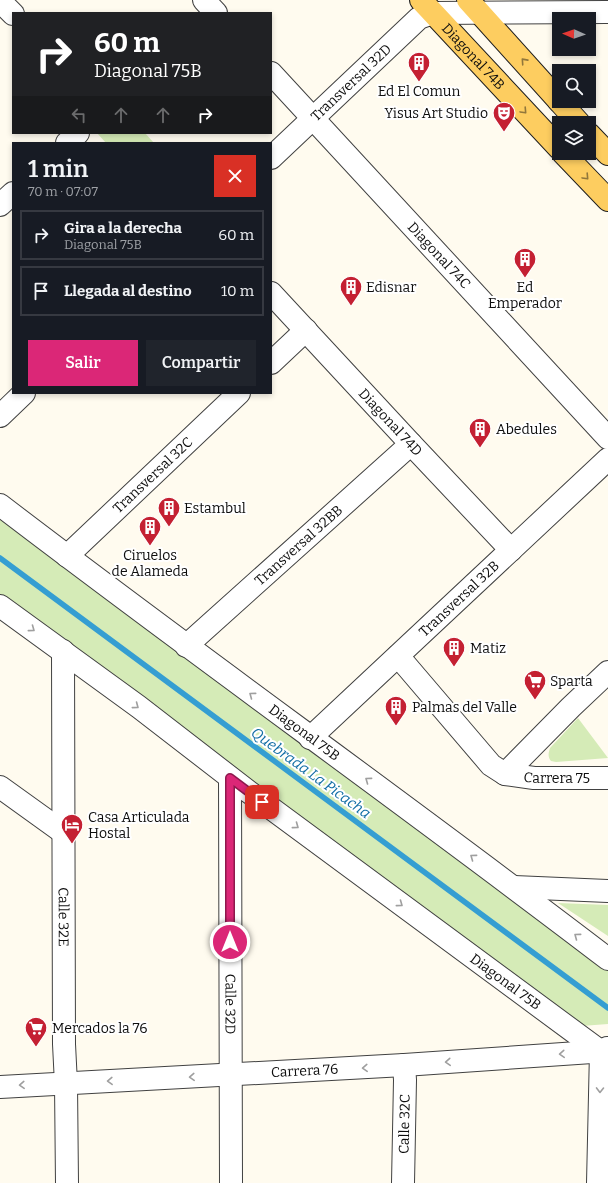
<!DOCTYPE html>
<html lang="es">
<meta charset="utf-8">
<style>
:root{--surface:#171b24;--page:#20242c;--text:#f1f3f6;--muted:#9ea1a6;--line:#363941;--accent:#db2777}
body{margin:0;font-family:Bitter,serif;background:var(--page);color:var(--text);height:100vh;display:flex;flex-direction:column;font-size:15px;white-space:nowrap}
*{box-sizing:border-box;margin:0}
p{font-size:13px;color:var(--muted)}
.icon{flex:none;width:22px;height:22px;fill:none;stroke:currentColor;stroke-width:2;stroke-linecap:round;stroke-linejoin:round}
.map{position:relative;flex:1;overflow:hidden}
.details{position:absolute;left:12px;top:142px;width:260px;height:252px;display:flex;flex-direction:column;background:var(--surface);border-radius:0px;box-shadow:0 2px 6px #0003}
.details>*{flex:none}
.hud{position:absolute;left:12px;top:12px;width:260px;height:122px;border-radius:0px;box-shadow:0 2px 6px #0003;background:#202124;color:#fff;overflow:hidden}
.needle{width:26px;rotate:272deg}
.fabs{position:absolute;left:552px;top:12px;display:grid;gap:8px}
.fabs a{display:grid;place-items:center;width:44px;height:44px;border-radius:0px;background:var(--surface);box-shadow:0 2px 6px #0003;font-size:20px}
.pin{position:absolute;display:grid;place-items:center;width:34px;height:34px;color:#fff;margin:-17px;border-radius:8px;box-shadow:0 2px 6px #0006}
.me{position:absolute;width:44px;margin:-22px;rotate:0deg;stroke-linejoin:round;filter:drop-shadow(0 0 3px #0008)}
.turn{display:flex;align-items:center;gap:14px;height:84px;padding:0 16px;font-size:18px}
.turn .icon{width:52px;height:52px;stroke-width:2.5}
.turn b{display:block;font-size:28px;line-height:34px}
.lanes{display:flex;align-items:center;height:38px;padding:0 16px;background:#0003;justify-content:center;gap:20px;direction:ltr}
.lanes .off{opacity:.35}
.round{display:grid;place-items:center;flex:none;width:42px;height:42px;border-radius:0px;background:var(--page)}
.overview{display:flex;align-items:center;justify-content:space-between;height:68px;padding:0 16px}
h1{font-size:24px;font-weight:600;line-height:30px}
.action{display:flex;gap:8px;margin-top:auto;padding:8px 16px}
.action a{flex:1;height:46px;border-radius:0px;background:var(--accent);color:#fff;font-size:16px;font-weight:600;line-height:46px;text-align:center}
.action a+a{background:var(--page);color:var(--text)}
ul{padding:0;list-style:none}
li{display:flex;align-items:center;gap:12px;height:50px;margin:0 8px 6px;padding:0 8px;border:2px solid var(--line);border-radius:0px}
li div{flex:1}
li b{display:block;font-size:15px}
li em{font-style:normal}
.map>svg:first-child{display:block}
</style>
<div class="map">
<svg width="608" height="1183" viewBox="0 0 608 1183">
<rect width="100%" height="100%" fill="#fffbef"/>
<path fill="#d5ebb7" d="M97,133H145L154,143H106Z
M0,505L608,959V1024L568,1027L0,605Z
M578,718L608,758L556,762L551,761C548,757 548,754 550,748Z
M558,903L608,905V936Z"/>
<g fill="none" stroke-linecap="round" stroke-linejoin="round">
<path stroke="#359ed2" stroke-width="5.5" d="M0,558L608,1008"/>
<g stroke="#414141" stroke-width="24">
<g id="minor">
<path d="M204,0L216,13"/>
<path d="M0,1L13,14"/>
<path id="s1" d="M271,73L608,438"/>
<path d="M67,143L78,133"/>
<path id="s2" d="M271,158L419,18L433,13L608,12"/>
<path d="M0,205L13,193"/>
<path id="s3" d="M271,293L411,444L511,550"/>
<path d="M271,363L306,330"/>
<path d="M0,416L24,393"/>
<path id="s4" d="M0,505C201,659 407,805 608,959"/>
<path id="s5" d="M67,556L239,393"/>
<path id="s6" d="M0,606L139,707L249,792L608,1057"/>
<path id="s7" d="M186,646L411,444"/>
<path id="s8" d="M63,651L64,1044L66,1084L67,1183"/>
<path id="s9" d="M398,656L491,765L505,774L534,778H608"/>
<path id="s10" d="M310,738L608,459"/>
<path d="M505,774L571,707L608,672"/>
<path id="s11" d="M230,778L231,1183"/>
<path d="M0,787L64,833"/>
<path d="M514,887L608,891"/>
<path id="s12" d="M0,1087L404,1065L592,1052L601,1051L607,1048"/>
<path id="s13" d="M403,1183L405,1080L404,1065"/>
<path d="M598,1183L601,1051"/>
</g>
</g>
<g stroke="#1f1f1f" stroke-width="24">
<g id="major">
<path id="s14" d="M421,0L559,148"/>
<path d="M468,0L559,101"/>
<path d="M559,101L579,123"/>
<path d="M589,134L608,154"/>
<path d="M563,153L608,200"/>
</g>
</g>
<use href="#minor" stroke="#fff" stroke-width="22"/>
<use href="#major" stroke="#fdcd60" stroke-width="22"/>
</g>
<defs><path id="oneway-chevron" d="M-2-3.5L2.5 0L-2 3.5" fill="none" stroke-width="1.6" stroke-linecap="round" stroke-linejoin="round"/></defs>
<g stroke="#91773b">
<use href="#oneway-chevron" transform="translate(524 61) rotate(-132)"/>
<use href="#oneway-chevron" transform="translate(524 111) rotate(47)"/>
<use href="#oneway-chevron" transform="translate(586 177) rotate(47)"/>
</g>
<g stroke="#9f9f9f">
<use href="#oneway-chevron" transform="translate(32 629) rotate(36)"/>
<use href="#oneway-chevron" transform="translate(252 695) rotate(-143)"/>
<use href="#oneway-chevron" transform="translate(136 706) rotate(37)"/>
<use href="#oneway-chevron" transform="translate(368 780) rotate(-144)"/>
<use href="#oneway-chevron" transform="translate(296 826) rotate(36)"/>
<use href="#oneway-chevron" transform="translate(473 857) rotate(-144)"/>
<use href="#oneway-chevron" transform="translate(400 904) rotate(36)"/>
<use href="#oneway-chevron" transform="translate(577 936) rotate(-143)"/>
<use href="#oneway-chevron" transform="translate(562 1054) rotate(176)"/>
<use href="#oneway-chevron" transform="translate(448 1062) rotate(176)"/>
<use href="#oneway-chevron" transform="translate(365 1068) rotate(177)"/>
<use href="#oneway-chevron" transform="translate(192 1077) rotate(177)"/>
<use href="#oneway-chevron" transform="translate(110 1081) rotate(178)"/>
<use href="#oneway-chevron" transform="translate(22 1085) rotate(177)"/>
<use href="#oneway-chevron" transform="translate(600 1090) rotate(91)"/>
</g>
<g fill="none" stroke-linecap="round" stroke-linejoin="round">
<g stroke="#8e194d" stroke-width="10">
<path id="route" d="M230,942V778L262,802"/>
</g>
<use href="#route" stroke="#db2777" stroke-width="7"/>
</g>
<defs>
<g id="building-pin" transform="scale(1.15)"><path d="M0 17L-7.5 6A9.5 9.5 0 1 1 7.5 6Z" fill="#c42032" stroke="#fff"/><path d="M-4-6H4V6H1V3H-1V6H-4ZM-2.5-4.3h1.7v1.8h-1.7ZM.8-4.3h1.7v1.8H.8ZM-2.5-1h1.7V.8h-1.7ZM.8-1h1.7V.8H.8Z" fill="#fff"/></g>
<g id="theatre-pin" transform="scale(1.15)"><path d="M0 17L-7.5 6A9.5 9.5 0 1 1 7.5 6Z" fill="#c42032" stroke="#fff"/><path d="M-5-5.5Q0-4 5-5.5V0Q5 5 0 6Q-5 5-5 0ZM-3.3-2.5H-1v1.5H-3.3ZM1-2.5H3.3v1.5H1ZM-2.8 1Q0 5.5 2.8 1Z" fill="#fff"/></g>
<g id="supermarket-pin" transform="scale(1.15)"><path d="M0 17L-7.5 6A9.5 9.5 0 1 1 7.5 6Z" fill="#c42032" stroke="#fff"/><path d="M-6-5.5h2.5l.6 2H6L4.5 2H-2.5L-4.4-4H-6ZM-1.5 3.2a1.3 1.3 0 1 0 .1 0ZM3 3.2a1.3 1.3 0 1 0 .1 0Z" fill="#fff"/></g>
<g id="hotel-pin" transform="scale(1.15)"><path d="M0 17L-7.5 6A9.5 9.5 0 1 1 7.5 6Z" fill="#c42032" stroke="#fff"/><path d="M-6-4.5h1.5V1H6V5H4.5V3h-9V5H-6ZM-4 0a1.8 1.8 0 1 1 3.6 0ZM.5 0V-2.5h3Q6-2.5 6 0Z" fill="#fff"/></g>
</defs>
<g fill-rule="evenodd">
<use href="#building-pin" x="419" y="63"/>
<use href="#theatre-pin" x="504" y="113"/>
<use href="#building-pin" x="525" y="259"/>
<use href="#building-pin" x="351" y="287"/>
<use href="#building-pin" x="480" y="429"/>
<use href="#building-pin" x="169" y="508"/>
<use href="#building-pin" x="150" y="527"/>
<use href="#building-pin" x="454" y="648"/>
<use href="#supermarket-pin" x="535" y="681"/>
<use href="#building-pin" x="396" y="707"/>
<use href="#hotel-pin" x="72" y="825"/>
<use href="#supermarket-pin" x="36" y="1028"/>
</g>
<g text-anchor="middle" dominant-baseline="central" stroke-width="4" stroke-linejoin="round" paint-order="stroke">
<g font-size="14" fill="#0e0e0e" stroke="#fff">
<text stroke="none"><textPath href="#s14" startOffset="77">Diagonal 74B</textPath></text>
<text stroke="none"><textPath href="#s2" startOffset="110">Transversal 32D</textPath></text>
<text stroke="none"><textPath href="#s1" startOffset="248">Diagonal 74C</textPath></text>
<text stroke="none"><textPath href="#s3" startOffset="176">Diagonal 74D</textPath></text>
<text stroke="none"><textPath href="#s5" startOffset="118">Transversal 32C</textPath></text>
<text stroke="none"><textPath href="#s7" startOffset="151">Transversal 32BB</textPath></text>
<text stroke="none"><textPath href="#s10" startOffset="204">Transversal 32B</textPath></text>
<text stroke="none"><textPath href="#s4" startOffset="380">Diagonal 75B</textPath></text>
<text stroke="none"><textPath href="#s9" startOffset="212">Carrera 75</textPath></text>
<text stroke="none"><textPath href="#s8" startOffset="266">Calle 32E</textPath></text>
<text stroke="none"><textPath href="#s6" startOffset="630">Diagonal 75B</textPath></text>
<text stroke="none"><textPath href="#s11" startOffset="226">Calle 32D</textPath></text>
<text stroke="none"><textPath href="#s12" startOffset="305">Carrera 76</textPath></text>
<text stroke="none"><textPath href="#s13" startOffset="59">Calle 32C</textPath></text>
</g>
<g font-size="14" fill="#0e0e0e" stroke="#fff" text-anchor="start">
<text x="419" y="91" text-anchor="middle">Ed El Comun</text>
<text x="488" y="113" text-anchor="end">Yisus Art Studio</text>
<text x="366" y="287">Edisnar</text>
<text x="525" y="287" text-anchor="middle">Ed<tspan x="525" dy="16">Emperador</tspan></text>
<text x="496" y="429">Abedules</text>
<text x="184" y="508">Estambul</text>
<text x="150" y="555" text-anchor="middle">Ciruelos<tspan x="150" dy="16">de Alameda</tspan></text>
<text x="470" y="648">Matiz</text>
<text x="550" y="681">Sparta</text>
<text x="412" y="707">Palmas del Valle</text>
<text x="88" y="817">Casa Articulada<tspan x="88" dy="16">Hostal</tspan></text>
<text x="52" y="1028">Mercados la 76</text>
</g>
<g font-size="15" font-style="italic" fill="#126ea5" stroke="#fff">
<text transform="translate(311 773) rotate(36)">Quebrada La Picacha</text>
</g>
</g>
</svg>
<div class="fabs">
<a><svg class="needle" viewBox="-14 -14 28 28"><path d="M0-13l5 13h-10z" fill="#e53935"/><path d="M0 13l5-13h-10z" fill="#9ea1a6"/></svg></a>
<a><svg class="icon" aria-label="search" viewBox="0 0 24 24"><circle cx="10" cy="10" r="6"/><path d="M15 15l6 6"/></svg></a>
<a><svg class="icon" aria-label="layers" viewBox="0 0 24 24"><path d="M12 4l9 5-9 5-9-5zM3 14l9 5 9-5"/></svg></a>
</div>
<div class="pin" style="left:262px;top:802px;background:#d93025"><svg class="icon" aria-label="arrive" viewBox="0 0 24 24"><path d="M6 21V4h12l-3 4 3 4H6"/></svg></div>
<svg class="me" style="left:230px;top:942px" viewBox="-20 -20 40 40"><circle r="17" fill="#db2777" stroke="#fff" stroke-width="3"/><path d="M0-11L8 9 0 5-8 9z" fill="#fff"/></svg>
<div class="hud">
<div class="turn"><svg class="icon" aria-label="right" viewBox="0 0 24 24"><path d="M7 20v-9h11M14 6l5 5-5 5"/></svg><div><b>60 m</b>Diagonal 75B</div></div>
<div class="lanes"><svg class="icon off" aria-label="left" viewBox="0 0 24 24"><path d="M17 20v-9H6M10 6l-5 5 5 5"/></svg><svg class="icon off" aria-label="ahead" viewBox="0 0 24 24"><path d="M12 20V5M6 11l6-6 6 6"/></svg><svg class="icon off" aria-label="ahead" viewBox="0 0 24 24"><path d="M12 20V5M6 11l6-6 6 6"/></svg><svg class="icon" aria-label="right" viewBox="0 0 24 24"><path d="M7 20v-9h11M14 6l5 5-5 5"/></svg></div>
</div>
<section class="details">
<div class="overview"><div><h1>1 min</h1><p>70 m · 07:07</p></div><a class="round" style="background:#d93025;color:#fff"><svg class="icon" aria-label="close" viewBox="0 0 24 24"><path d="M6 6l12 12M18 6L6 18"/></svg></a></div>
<ul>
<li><svg class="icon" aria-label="right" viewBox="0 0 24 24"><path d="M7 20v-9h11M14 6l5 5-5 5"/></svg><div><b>Gira a la derecha</b><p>Diagonal 75B</p></div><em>60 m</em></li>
<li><svg class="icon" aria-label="arrive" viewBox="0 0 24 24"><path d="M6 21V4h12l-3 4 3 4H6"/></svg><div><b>Llegada al destino</b></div><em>10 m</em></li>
</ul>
<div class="action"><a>Salir</a><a>Compartir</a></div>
</section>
</div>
